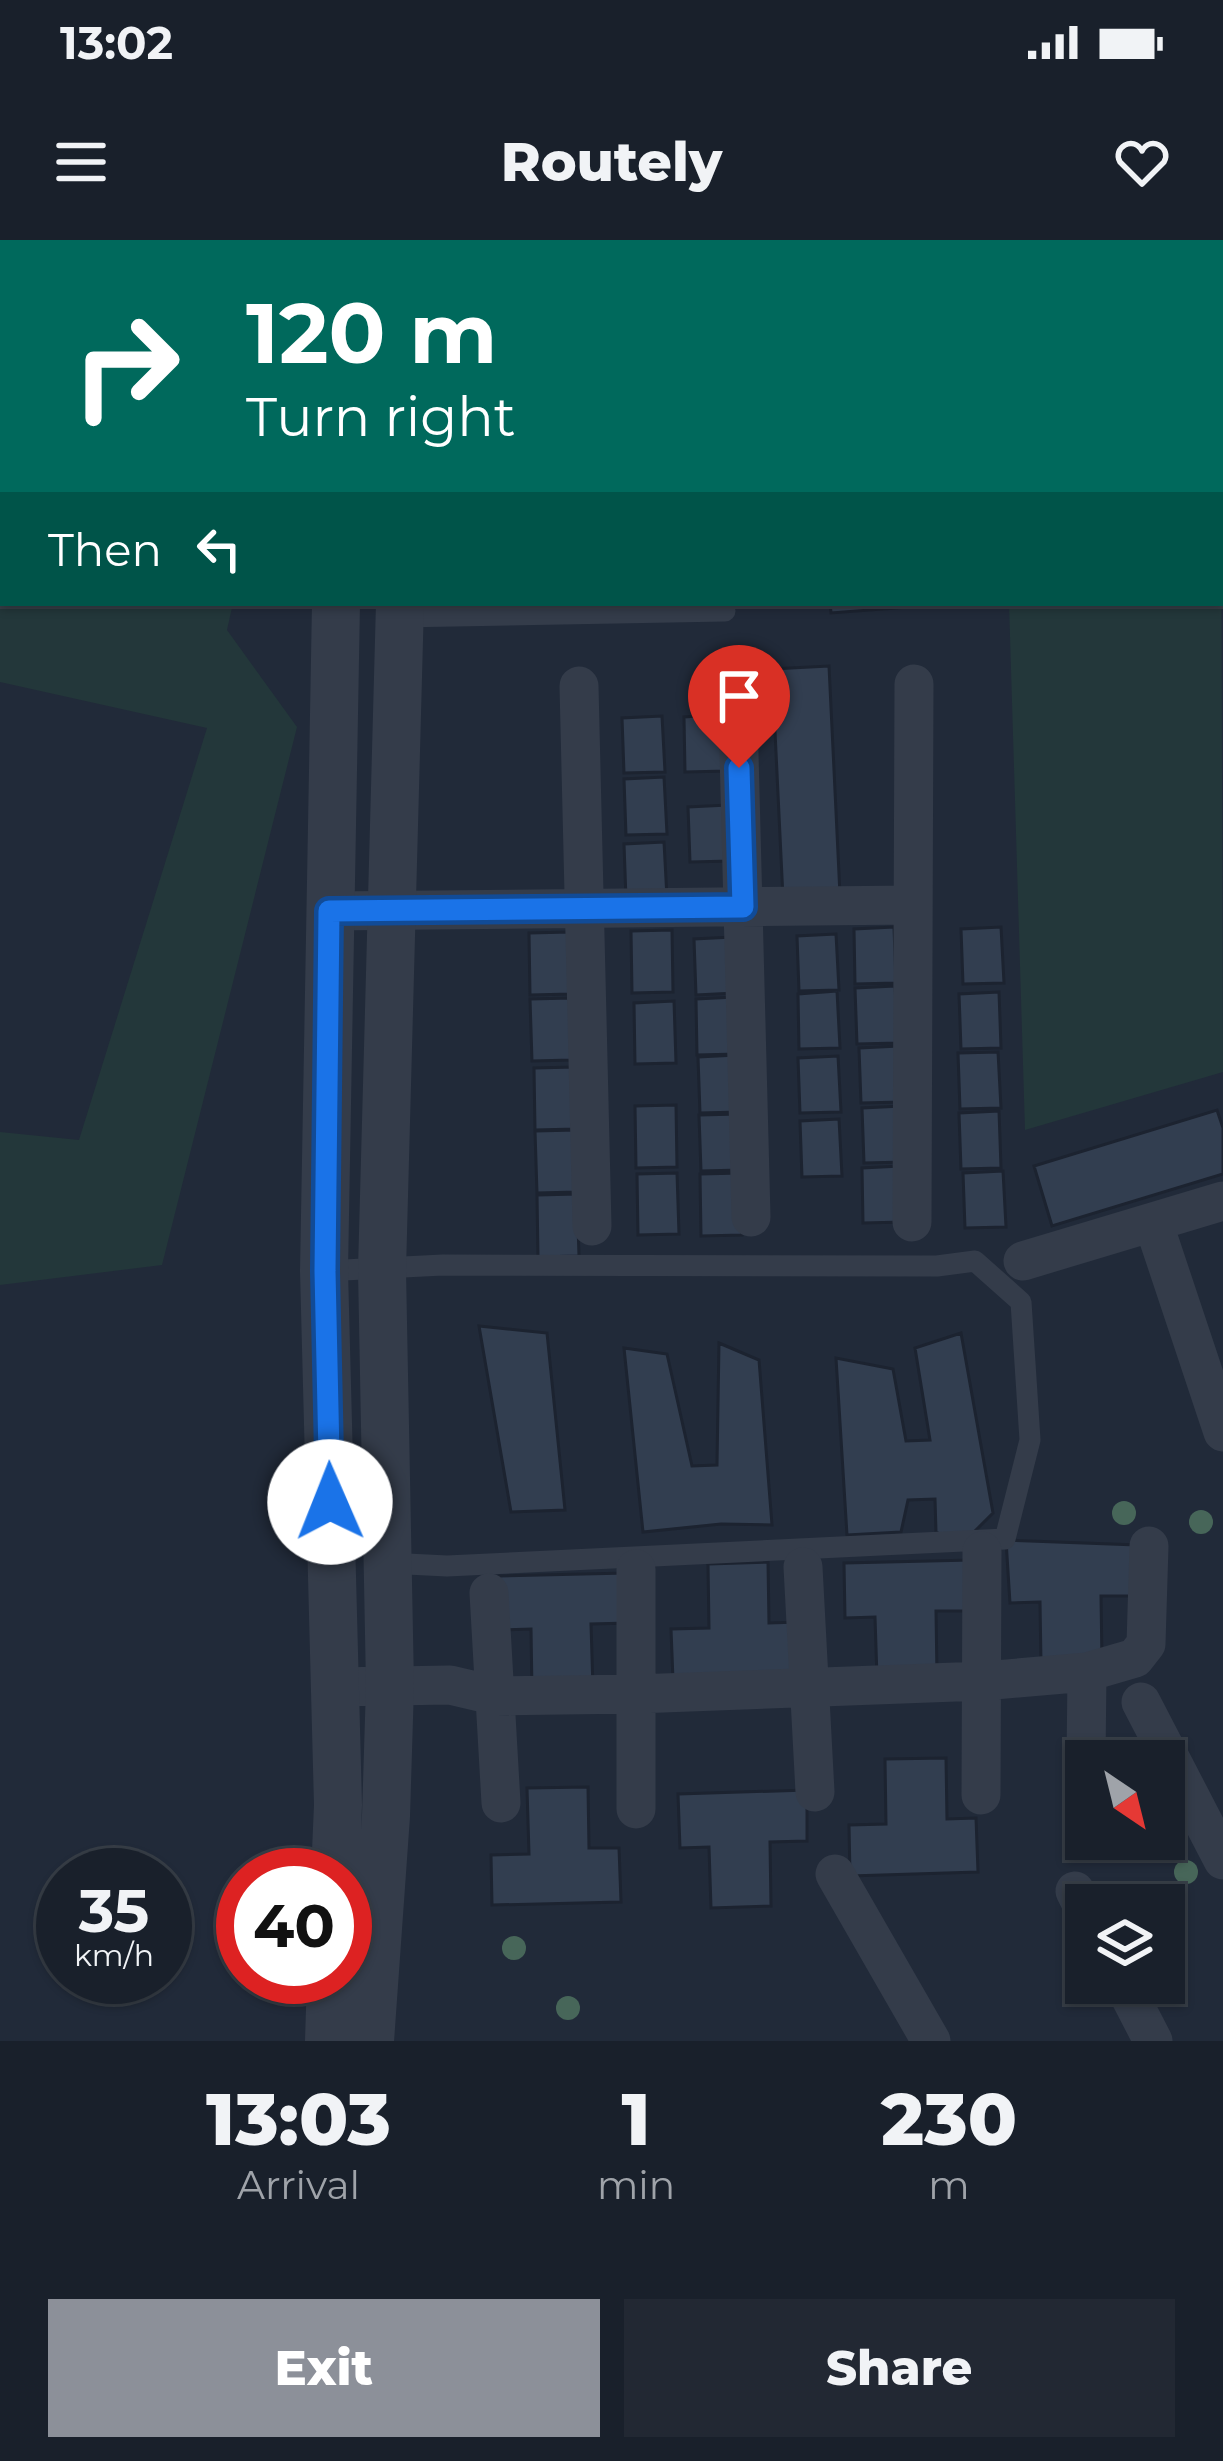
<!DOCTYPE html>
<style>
:root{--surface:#19202b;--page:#222833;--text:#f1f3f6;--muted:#9fa3a9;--line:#373e47;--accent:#8c9099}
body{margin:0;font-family:Montserrat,sans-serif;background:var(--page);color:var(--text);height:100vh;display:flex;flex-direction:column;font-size:45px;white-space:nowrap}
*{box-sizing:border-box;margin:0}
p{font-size:39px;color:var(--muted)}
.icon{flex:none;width:66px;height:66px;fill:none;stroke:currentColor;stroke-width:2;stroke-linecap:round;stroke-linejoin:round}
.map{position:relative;height:1801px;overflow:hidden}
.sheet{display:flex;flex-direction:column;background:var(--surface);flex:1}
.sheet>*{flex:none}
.top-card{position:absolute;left:0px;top:0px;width:1224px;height:366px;box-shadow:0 3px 9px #0004,0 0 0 3px var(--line);background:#00695c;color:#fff;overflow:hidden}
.needle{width:78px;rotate:145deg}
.fabs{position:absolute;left:1065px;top:1500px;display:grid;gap:24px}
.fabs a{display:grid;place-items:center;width:120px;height:120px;border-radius:0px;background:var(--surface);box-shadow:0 3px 9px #0004,0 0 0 3px var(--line);font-size:60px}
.speed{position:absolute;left:36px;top:1608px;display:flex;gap:24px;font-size:60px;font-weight:700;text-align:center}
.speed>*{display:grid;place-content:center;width:156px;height:156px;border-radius:50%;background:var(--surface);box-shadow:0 3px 9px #0004,0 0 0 3px var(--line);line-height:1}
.speed small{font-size:30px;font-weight:400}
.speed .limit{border:18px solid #d22;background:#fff;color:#111}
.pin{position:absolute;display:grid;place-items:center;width:102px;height:102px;color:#fff;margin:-123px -51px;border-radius:50% 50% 50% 0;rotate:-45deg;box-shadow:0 0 12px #0007}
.pin .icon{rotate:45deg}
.me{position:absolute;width:132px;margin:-66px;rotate:359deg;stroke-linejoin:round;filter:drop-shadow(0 0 9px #0008)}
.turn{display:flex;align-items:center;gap:42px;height:252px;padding:0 48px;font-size:54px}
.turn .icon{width:156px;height:156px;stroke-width:2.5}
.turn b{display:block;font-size:84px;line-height:102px}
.then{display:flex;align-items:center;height:114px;padding:0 48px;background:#0003;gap:24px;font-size:45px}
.eta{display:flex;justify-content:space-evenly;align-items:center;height:204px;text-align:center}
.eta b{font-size:72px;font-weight:800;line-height:84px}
.button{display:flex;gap:24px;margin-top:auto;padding:24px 48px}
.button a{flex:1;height:138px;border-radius:0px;background:var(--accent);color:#fff;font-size:48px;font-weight:800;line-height:138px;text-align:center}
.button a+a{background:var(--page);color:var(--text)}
.status{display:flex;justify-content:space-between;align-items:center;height:84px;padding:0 60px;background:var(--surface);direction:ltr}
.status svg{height:33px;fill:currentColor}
header{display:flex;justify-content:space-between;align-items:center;height:156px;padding:0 48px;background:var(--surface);font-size:54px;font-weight:800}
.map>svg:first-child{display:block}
</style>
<div class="status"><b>13:02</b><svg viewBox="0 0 49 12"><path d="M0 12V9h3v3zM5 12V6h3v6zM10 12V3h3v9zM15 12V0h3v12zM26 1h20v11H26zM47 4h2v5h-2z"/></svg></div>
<header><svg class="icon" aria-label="menu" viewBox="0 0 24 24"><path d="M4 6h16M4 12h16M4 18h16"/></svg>Routely<svg class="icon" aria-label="heart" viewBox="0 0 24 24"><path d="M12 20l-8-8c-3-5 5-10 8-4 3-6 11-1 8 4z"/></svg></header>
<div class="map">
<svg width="1223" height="1801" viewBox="0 0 1223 1801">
<rect width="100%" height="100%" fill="#212a39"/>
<path fill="#23373a" d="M0,0H362L3,3V96Z
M1221,234L1223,832L1025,890L1009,363H1221Z
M0,244L3,363H233L227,390L297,487L162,1025L0,1045V892L79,900L207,488L0,442Z"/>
<path fill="#323e50" stroke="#1c2330" stroke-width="3" d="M830,363H961L831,373Z
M829,426L840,655L783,658L772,429Z
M724,474L727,531L685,532L684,477Z
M662,476L665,532L624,533L622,478Z
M664,537L667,594L626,595L624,539Z
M728,565L731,621L690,622L688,567Z
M664,602L667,658L626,659L624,604Z
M894,687L896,743L855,744L854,689Z
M1001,687L1004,743L963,744L961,689Z
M672,690L673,752L632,753L631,691Z
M570,692L571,754L530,755L529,693Z
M836,694L839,750L799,751L797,696Z
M733,697L736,753L696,755L694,699Z
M895,746L898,803L857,804L855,748Z
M837,751L840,808L799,809L798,754Z
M999,752L1001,808L961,809L959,754Z
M735,757L738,814L697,815L696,759Z
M571,758L572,820L532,821L530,759Z
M674,761L676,823L635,824L634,763Z
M899,806L902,862L861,863L859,808Z
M998,812L1001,868L960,869L958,813Z
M737,815L740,872L700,873L698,817Z
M838,816L841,872L800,873L798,818Z
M575,827L576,889L535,890L534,828Z
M676,865L677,927L636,928L635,866Z
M902,866L905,922L864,923L862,868Z
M1217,870L1223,888V934L1052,986L1034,926Z
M999,871L1001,928L961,929L959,873Z
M739,874L741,930L701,931L699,875Z
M839,879L842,936L802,937L800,881Z
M576,890L577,952L537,953L535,891Z
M901,926L904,982L863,983L862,928Z
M1003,931L1006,987L965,988L963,933Z
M677,933L679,994L638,995L637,934Z
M741,933L742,995L701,996L700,934Z
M577,954L579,1016L538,1017L537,955Z
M479,1086L547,1093L565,1270L511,1272Z
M961,1093L993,1273L962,1304L936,1292L935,1259L908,1260L901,1292L847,1295L836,1118L893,1129L906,1201L930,1200L915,1108Z
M719,1103L759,1120L772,1285L721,1284L643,1292L624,1108L667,1114L692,1226L717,1225Z
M1006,1300L1137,1305L1138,1356H1101L1102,1422L1041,1423L1040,1362L1010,1363Z
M972,1320L973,1371H936L937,1436L877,1438L875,1377L845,1378L844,1323Z
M768,1322L769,1383L800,1382L801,1436L673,1440L671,1389L709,1388L708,1324Z
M627,1333L629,1383L591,1384L593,1449L532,1451L531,1389L501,1390L499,1336Z
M946,1518L947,1579L976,1578L978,1632L850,1636L849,1585L886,1584L885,1519Z
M588,1547L589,1608H619L621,1662L492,1665L491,1615L529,1614L527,1548Z
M807,1550V1601L770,1602L771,1666L711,1668L709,1607L680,1608L678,1554Z"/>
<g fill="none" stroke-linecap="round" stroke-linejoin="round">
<path stroke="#343c4a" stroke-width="21" d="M399,377L725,371
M324,1031L443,1025L937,1026L975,1021L1021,1062L1030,1200L1005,1299L447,1326L387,1323"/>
<path stroke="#343c4a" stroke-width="39" d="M887,0V3
M1106,0V3
M989,3V0
M1203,3V0
M1221,164H1223
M737,436L751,977
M579,446L592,986
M329,671L913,665
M912,982L914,444
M1153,982L1223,1192
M1023,1021L1223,961
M803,1327L815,1552
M636,1329V1569
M489,1353L501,1563
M334,1447L450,1445L497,1456L636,1454L983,1441L1087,1432L1135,1418L1146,1404L1149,1306
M1141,1462L1223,1620
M1086,1521L1087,1432
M981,1555L982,1311
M835,1634L931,1801
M1075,1651L1086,1673
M1123,1743L1153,1801"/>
<path stroke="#343c4a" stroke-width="48" d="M402,3L403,0
M466,3V0
M335,1635L338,1565L324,1031L336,363
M329,1801L331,1737
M370,1801L386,1576L390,1446L382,1030L400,363"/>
</g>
<g fill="#476659">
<circle cx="1124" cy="1273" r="12"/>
<circle cx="1201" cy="1282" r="12"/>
<circle cx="1186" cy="1632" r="12"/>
<circle cx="514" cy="1708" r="12"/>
<circle cx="568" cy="1768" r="12"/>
</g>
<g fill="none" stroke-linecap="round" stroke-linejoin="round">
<g stroke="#114b97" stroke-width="30">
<path id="route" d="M330,1262L325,1031L329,671L743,667L739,528"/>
</g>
<use href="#route" stroke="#1a73e8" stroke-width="21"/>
</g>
</svg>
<div class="fabs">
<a><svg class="needle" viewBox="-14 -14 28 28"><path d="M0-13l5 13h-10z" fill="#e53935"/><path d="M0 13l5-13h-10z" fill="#9fa3a9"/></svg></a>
<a><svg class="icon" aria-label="layers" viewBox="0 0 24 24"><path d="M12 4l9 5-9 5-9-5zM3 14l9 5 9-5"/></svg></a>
</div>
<div class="speed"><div>35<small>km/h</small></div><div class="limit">40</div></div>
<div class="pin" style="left:739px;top:528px;background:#d93025"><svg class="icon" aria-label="arrive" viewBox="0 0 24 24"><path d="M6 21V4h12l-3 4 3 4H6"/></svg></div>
<svg class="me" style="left:330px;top:1262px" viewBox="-20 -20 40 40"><circle r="19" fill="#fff"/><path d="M0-13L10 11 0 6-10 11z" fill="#1a73e8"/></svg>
<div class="top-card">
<div class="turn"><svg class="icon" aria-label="right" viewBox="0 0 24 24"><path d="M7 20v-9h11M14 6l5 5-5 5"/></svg><div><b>120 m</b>Turn right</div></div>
<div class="then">Then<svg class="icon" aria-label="left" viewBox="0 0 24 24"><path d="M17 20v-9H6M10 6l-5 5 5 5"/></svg></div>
</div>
</div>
<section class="sheet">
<div class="eta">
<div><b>13:03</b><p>Arrival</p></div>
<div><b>1</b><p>min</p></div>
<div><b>230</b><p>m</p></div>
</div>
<div class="button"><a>Exit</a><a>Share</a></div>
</section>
